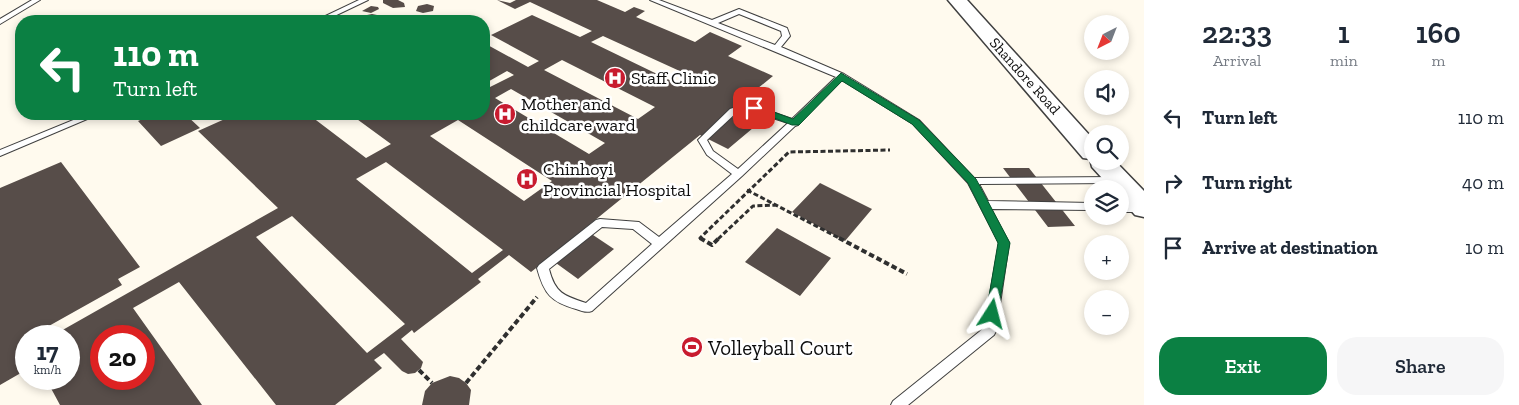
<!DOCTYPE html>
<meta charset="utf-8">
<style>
:root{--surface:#fff;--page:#f6f6f7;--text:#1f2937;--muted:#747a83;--accent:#0b8043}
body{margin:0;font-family:"Zilla Slab",serif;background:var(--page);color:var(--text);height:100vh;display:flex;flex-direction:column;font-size:19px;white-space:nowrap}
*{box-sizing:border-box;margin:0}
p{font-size:16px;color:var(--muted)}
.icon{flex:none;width:28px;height:28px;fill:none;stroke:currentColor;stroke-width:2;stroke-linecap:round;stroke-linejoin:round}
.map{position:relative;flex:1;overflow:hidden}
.side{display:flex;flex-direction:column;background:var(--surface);width:375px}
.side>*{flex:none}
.top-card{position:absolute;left:15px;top:15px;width:475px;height:105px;border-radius:20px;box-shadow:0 2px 8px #0003;background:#0b8043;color:#fff;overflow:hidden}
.needle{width:32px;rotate:222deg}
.tools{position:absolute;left:1084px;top:15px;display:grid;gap:10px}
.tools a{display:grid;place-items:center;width:45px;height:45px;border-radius:50%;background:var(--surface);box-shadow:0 2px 8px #0003;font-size:25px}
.speed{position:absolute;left:15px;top:325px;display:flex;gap:10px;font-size:25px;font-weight:700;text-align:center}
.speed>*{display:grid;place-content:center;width:65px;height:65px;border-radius:50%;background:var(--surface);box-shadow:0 2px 8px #0003;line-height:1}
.speed small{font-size:12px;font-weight:400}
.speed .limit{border:8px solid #d22;background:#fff;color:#111}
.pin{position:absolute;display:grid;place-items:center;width:42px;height:42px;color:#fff;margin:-21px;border-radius:10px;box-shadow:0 2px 8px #0006}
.me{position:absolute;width:55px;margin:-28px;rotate:9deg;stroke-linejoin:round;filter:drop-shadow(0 0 4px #0008)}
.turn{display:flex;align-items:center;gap:18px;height:105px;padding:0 15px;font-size:22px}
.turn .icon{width:65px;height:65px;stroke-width:2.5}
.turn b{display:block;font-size:35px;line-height:42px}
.eta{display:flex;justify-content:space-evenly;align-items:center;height:85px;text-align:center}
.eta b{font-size:30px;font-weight:600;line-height:35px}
.action{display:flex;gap:10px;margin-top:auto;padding:10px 15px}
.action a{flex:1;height:58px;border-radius:20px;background:var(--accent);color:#fff;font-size:20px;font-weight:600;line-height:58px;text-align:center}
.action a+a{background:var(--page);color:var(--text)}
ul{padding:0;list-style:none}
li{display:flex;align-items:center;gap:15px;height:65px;padding:0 15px}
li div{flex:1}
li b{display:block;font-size:19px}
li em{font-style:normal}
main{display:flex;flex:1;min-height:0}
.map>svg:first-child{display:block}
</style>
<main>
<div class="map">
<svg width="1144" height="405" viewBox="0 0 1144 405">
<rect width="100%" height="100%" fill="#fffaee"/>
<path fill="#574d49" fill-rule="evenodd" d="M383,0H398L404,3L405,7L393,8L383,3Z
M497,0L510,3L516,0H597L625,12L634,7L645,11L636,17L695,42L710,32L742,46L728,56L773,76L726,114L753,128L728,149L700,135L584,229L614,249L578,279L549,258L531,272L509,255L478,279L481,282L414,333L412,330L401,339L423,362L421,368L415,373L408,374L402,371L384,353L374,360L382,368L335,405H276L179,282L133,308L202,405H60L46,379H69V336H52L278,208L198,131L236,114H308L366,158L391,144L350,114H484V90L514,75L507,71L484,84V43L528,67L539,61L491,35L532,15L580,37L592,31L530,2L515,9ZM603,36L695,78L684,87L591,42ZM562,60L655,107L638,119L544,70ZM511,89L605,143L589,154L495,98ZM458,120L552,181L524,201L430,136ZM386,162L503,250L472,273L356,179ZM292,216L405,324L367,353L256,237ZM101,336H144V379H101Z
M427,4L434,6L433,11L423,13L416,11L418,6Z
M371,6L378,7L379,9L371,13L362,11Z
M372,14L377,15L379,20L359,21L362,16Z
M154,114H185L200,128L161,146L138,121Z
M61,162L140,267L118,279L122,285L31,336H26V370L0,385V188Z
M1003,168H1029L1075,226L1048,227Z
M820,183L872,209L845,241L792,212Z
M777,228L831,258L800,296L745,262Z
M450,376L459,378L466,383L471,390L469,405H422L425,391L432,383Z"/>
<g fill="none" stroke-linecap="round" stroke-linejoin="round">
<g stroke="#404040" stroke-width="2">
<path id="service" d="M32,0H40L0,24V19Z
M359,0H368L324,21H315Z
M650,0H659L712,20L739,9L787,28L790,36L781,47L844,74L919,120L974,178L1116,177L1121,180L1116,183L979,184L988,201L1092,203V210L991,209L1009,243L996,331L994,335L908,405H891L893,401L984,328L999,243L968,183L913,124L842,80L799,122L798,125L795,126L742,176L592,311C586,313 582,311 576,309C551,302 544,294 537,268L539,265L596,220L600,219L639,222L659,237L732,174L707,155L698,140L730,109L733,108L753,105L792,119L836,77ZM739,14L781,31L782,36L775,45L718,23ZM752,111L788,123L738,169L713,151L707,140L736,113ZM602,227L633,229L652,244L586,303C564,296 555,293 549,269Z
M88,114H99L0,156V150Z
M1120,204H1144V212H1120Z"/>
</g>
<g stroke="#404040" stroke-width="3">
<path id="tertiary" d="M948,0H967L1092,138V161H1115L1144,191V217L1135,215L1120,198V189H1112L1092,167L1090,159L1083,158Z"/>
</g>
<path stroke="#2f2f2f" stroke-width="3" stroke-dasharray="5 2.5" stroke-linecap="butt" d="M747,190L841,239
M702,239L700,238L789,152L890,150
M718,239L753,206L776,205"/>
<path stroke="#2f2f2f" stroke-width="4" stroke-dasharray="5.5 3" stroke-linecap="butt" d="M700,238L712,245L719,238
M839,238L907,274
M419,370L432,383
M466,383L537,297"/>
<use href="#service" fill="#fff" fill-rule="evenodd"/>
<use href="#tertiary" fill="#fff" fill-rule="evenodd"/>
</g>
<path fill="#0b8043" stroke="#07532c" d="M841,73L919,120L976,179L1010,243L997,318H988L986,314L998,243L968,183L912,124L842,81L799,125H792L749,108L754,105L793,119Z"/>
<defs>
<g id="hospital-disc" transform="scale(1.125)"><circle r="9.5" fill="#c81b2f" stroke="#fff"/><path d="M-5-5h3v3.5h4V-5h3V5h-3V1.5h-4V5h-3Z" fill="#fff"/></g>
<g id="stadium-disc" transform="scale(1.125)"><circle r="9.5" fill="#c81b2f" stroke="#fff"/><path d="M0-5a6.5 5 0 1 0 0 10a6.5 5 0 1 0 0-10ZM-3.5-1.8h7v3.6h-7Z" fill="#fff"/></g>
</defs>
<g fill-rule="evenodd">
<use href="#hospital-disc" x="615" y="78"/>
<use href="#hospital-disc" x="505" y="114"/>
<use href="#hospital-disc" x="527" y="179"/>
<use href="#stadium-disc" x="692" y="347"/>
</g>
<g text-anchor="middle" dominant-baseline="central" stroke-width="5" stroke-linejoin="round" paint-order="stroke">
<g font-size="15" fill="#0d0d0d" stroke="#fff">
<text transform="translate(1025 76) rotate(48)">Shandore Road</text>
</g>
<g font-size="18" fill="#0d0d0d" stroke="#fff" text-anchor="start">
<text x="631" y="78">Staff Clinic</text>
<text x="521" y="104">Mother and<tspan x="521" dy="21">childcare ward</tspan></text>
<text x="543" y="169">Chinhoyi<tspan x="543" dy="21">Provincial Hospital</tspan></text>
</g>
<g font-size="21" fill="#0d0d0d" stroke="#fff" text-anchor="start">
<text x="708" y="347">Volleyball Court</text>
</g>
</g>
</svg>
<div class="tools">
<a><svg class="needle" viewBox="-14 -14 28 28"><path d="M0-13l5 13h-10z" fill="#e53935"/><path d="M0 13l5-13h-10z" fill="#747a83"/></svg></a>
<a><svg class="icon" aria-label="sound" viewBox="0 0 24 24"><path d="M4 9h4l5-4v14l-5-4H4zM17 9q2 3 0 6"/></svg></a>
<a><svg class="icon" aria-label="search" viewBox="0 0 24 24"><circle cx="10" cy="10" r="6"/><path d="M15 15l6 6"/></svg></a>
<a><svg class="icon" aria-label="layers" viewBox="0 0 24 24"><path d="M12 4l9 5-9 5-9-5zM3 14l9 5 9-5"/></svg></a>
<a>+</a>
<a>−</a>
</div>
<div class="speed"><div>17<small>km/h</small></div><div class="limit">20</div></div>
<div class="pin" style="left:754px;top:108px;background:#d93025"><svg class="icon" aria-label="arrive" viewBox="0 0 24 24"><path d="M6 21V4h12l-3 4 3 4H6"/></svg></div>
<svg class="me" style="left:992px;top:314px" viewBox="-20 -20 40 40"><path d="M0-17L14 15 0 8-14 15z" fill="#0b8043" stroke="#fff" stroke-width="4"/></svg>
<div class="top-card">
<div class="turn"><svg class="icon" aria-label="left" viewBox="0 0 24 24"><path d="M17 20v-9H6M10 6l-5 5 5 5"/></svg><div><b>110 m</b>Turn left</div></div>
</div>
</div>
<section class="side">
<div class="eta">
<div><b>22:33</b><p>Arrival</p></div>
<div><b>1</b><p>min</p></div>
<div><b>160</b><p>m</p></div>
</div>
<ul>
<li><svg class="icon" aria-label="left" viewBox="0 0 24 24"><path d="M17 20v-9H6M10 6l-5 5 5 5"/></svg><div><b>Turn left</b></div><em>110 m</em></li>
<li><svg class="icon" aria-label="right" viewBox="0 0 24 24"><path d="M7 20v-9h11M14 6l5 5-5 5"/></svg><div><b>Turn right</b></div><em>40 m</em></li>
<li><svg class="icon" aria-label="arrive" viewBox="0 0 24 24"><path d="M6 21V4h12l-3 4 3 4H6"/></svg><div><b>Arrive at destination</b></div><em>10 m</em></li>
</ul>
<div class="action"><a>Exit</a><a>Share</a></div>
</section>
</main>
